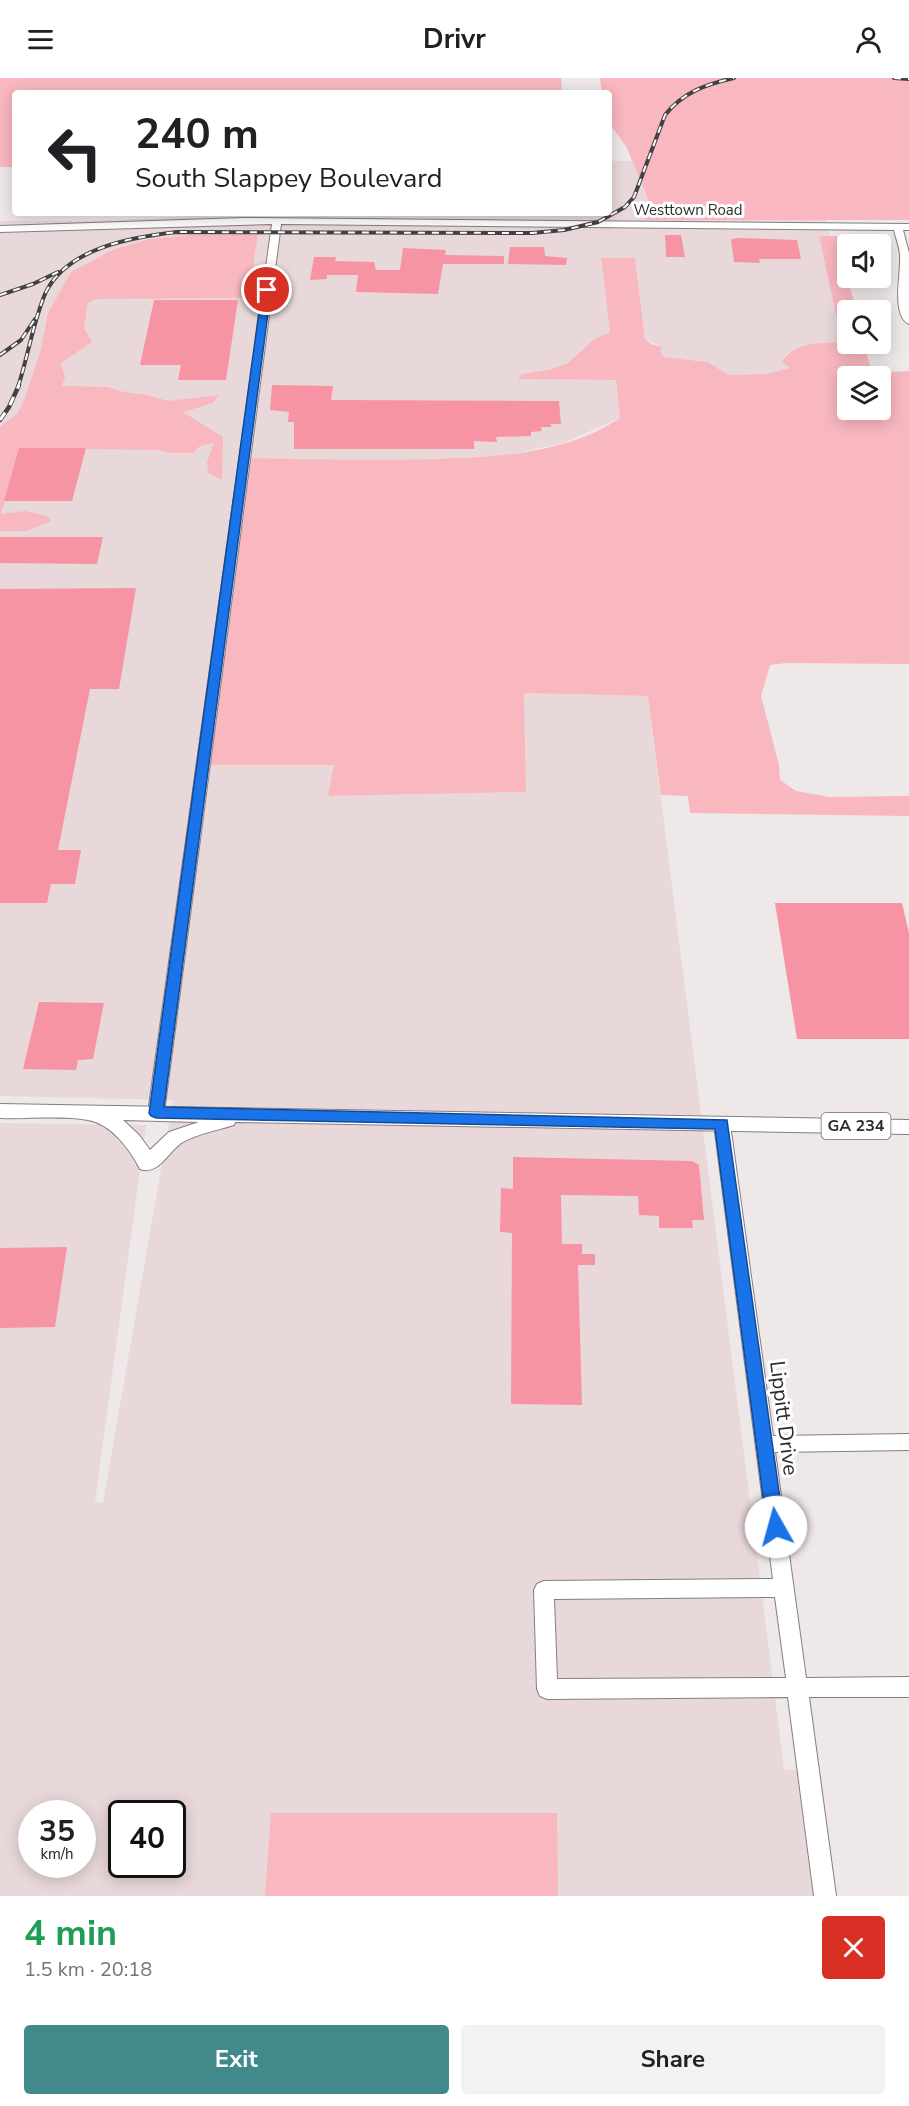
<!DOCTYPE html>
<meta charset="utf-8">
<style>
:root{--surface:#fff;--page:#f2f2f2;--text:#202124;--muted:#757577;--accent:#41898b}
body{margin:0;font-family:"Nunito Sans",sans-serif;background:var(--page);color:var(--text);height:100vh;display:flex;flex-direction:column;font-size:22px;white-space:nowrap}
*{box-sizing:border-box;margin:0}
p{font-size:20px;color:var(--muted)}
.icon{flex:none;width:33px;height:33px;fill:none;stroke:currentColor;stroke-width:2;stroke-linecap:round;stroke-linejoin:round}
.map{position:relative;height:1818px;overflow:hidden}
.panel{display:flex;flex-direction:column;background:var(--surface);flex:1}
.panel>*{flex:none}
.guide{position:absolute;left:12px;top:12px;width:600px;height:126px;border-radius:6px;box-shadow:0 3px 15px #0003;background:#fff;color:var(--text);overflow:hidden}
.buttons{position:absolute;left:837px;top:156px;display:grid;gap:12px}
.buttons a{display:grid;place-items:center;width:54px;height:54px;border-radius:6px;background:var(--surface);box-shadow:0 3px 15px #0003;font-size:30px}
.speed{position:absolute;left:18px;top:1722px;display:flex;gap:12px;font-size:30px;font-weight:700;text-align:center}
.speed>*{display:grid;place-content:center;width:78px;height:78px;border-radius:50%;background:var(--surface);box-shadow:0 3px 15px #0003;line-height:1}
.speed small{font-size:15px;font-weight:400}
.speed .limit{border:3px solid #111;border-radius:9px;background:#fff;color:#111}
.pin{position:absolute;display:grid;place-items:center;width:51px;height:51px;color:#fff;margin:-26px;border:3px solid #fff;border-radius:50%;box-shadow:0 2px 6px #0007}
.me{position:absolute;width:66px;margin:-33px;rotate:353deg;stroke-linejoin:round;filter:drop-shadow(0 0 4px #0008)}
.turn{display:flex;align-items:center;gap:21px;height:126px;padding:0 24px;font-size:27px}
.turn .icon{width:78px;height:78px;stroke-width:2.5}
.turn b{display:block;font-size:42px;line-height:51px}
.round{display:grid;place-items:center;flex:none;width:63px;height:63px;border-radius:6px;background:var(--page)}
.headline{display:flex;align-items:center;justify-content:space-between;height:102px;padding:0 24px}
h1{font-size:36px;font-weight:700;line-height:45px;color:#1e9e55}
.button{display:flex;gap:12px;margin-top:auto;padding:12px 24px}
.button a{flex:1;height:69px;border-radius:6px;background:var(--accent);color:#fff;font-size:24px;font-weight:700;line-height:69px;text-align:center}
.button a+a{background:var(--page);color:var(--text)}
header{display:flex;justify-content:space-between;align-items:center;height:78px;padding:0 24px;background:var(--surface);font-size:27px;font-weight:700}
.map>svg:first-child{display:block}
</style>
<header><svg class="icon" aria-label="menu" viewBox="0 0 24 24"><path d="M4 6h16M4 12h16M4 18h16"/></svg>Drivr<svg class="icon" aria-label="person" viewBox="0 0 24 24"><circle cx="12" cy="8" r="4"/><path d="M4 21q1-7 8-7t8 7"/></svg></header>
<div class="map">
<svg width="909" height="1818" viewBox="0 0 909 1818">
<rect width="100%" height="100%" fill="#efe8e8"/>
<path fill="#e9d8da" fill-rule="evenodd" d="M609,83H632L650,126L645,142H826L830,158L819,159L839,251L845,261L842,265H832L796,271L786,276L783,284L791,290L766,296L728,297L708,284L662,279L660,273L661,269L645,261L635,180L601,181L610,254L593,262L568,285L552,291L522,296L519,301L616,302L620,340L561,366L500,378L380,383L203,687H335L328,718L526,714L524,615L648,618L784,1691L808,1694L823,1818H0V1045L146,1047L95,1424L103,1425L173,1022L0,1018V143H93L196,138L294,139L295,135H609ZM32,1736H82V1786H32ZM122,1736H172V1786H122Z"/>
<path fill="#f9b7c0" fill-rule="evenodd" d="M0,0H561L562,15H15V89H0Z
M600,0H909V142H644L650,126L626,68L609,45V15H602Z
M258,156L248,220L95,221L88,225L84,250L92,264L61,285L65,299L62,308L108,309L119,313L146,317L168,323L219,317L213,325L183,334L223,359L222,402L208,395L207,384L214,365L200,368L193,375H170L159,372L20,370L1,436L25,433L47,438L51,443L27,453H0V349L17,336L25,320L41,271L48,235L71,194L115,171L150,161L189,157Z
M819,158H837L856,232H848V266H864L872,295L909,293V586L786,585L770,587L761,618L779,687L780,702L796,713L829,719L909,718V738L690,735L688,718L661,717L648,618L524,615L526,714L328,718L334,687H203L244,380C307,381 369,383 431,381C494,379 565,377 620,340L616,302L518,301L522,296L552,291L568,285L593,262L610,254L601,180H635L645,261L651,266L662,269L660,273L663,279L708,284L728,297L766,296L790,290L782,284C792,264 823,264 842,265L845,262L839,251ZM848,298H880V332H848Z
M271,1735H557L558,1818H265Z"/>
<path fill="#f694a4" d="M665,157H681L685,179H666Z
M739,160L797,162L801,181H759L760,185L734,184L731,161Z
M510,169H544L545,178L567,180L566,187L508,186Z
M403,170L446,172L445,177L504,178V186H443L438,216L356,214L358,197H327V201L310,202L314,179H336L335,183L374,184L376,192H400Z
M154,222H238L226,302H178L181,287H140Z
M272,307L333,308L331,322L559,323L561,346H550L552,349H541L542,353L531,354V358L496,359L497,364L474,363V371H294V344H288L289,334L270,332Z
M19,370H86L72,423H4Z
M0,459H103L97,486L0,485Z
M136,510L119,611H90L58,772H81L75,806H51L47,825H0V511Z
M775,825H902L909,855V961H797Z
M39,924L104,925L93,981L78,982L76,992L23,991Z
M513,1079L692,1083L699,1087L704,1142H692L693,1150H659V1138L639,1137L638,1118L561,1117L562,1166H582V1176H595V1187H578L582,1327L511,1326L512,1155L500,1154L501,1110L513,1111Z
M67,1169L55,1249L0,1250V1170Z"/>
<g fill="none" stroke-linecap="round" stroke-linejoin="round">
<g stroke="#857e7f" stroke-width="2">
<path id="minor" d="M244,140L909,146V152H903L909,175V246C891,238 901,196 900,179C900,170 896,161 894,152L281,146L164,1035L162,1039H150L148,1035L272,146L0,154V148Z
M722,1040L728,1042L730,1046L773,1358L909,1356V1372L775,1374L806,1600L909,1599V1619H809L836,1818H814L788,1619L547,1621L540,1618L537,1611L534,1512L537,1506L544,1503L773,1501L714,1046L716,1042ZM775,1519L786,1600L557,1601L554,1521Z"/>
</g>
<g stroke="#857e7f" stroke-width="2">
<path id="major" d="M0,1026L909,1042V1056L235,1044L234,1047C218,1052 197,1056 183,1064C168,1073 159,1098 140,1091C130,1072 112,1046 88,1042C61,1037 28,1041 0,1040ZM123,1042L199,1044L169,1054L150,1072L139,1057Z"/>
</g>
<use href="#minor" fill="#fff" fill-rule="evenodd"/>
<use href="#major" fill="#fff" fill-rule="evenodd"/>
<g stroke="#444142" stroke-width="4">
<path id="rail-far1" d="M894,0L909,1
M0,217L33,206L58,194
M0,277L21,262L35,241
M18,309C28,278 33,245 45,216C66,170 132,159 177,154L532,155L564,152L598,144L625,129L634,119L665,37C683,14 707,6 734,0"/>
</g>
<g stroke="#444142" stroke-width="4.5">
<path id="rail" d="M0,342L9,329L19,307"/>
</g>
<use href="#rail-far1" stroke="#fff" stroke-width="2" stroke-dasharray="7" stroke-linecap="butt"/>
<use href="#rail" stroke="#fff" stroke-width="3" stroke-dasharray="9" stroke-linecap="butt"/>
</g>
<path fill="#1a73e8" stroke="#114b97" stroke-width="1.5" d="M267,209L271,212L164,1029L727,1042L784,1449L782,1454L776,1457L769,1454L767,1449L715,1051L156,1040L151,1038L149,1035L262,212Z"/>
<g text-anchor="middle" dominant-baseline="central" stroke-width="6" stroke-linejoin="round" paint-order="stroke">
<g font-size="15" fill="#2e2b2c" stroke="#fff">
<text x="688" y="132">Westtown Road</text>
</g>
<rect fill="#fff" stroke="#6d6b6b" stroke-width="1.5" x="821.5" y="1035" width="69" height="26" rx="4.5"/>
<g font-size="16" font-weight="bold" fill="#2e2b2c">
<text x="856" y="1048">GA 234</text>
</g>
<g font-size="21" fill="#2e2b2c" stroke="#fff">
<text transform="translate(784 1340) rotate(83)">Lippitt Drive</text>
</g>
</g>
</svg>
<div class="buttons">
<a><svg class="icon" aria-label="sound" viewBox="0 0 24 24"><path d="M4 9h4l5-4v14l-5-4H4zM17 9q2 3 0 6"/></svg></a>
<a><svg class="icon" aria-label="search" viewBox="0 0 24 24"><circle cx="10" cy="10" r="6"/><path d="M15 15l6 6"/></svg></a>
<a><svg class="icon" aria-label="layers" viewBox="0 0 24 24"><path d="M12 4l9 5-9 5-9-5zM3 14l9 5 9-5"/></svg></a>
</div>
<div class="speed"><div>35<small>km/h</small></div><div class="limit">40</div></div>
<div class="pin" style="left:267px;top:212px;background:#d93025"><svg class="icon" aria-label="arrive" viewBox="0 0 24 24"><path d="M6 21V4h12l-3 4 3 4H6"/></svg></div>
<svg class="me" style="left:776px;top:1449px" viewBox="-20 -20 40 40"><circle r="19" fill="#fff"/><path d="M0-13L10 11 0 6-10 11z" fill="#1a73e8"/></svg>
<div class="guide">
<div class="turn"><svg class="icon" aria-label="left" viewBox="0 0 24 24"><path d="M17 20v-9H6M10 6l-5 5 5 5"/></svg><div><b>240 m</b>South Slappey Boulevard</div></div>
</div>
</div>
<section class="panel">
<div class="headline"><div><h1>4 min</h1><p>1.5 km · 20:18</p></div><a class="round" style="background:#d93025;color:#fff"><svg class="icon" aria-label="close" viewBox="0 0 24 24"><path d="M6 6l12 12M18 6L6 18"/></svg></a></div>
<div class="button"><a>Exit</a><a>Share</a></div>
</section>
